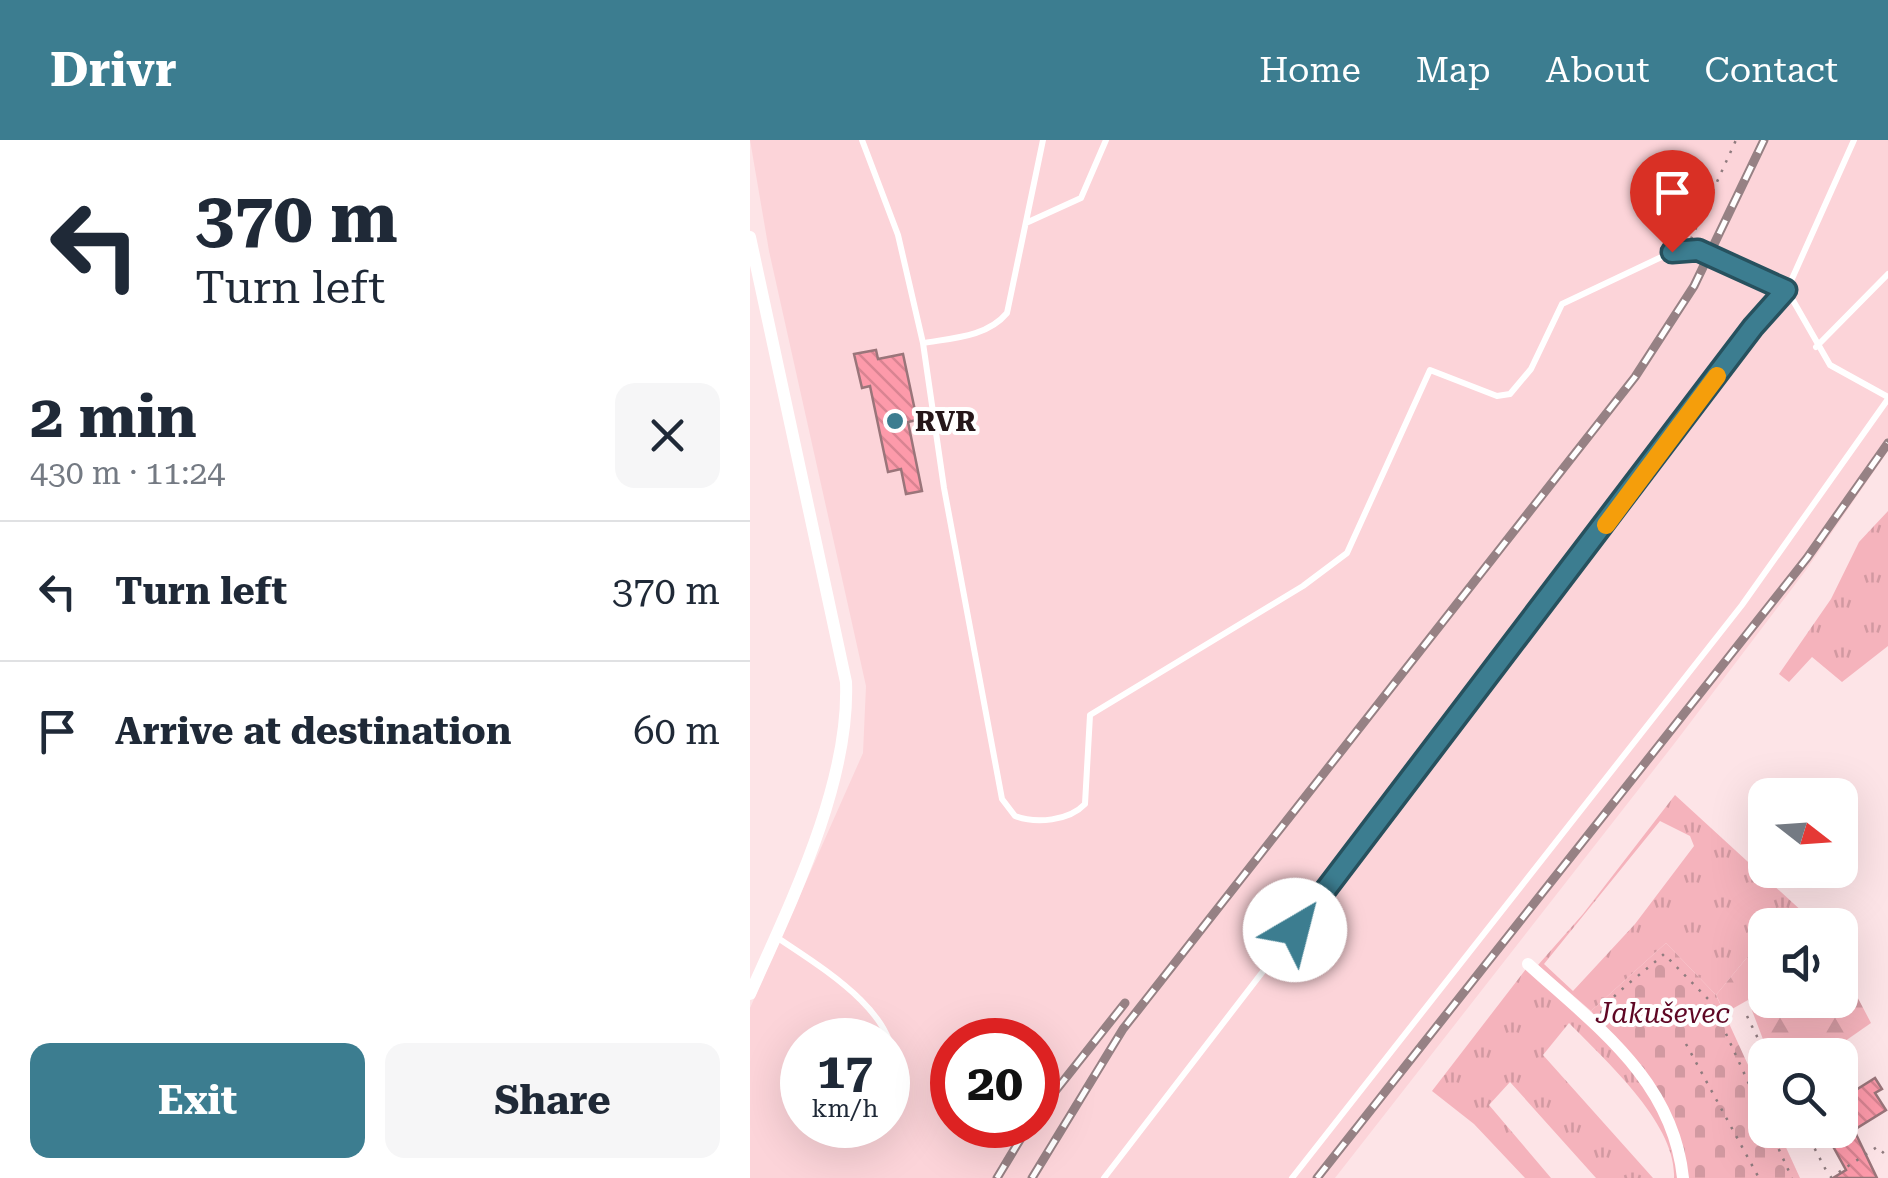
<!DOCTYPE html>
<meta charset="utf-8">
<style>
:root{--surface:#fff;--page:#f6f6f7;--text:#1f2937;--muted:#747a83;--line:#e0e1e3;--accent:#3c7d90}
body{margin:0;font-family:"Roboto Serif",serif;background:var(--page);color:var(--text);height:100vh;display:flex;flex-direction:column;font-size:38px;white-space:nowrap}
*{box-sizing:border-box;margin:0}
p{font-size:32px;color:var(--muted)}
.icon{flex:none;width:55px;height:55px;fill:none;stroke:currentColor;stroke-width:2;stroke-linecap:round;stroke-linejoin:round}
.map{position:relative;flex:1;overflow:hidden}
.details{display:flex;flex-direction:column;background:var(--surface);width:750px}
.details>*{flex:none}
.guide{background:#fff;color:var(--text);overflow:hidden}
.needle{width:65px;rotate:107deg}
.controls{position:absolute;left:998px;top:638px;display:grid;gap:20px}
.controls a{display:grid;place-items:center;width:110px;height:110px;border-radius:20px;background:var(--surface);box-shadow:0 10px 40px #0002;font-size:50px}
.speed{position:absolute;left:30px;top:878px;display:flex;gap:20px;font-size:50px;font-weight:700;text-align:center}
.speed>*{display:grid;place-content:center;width:130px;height:130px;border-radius:50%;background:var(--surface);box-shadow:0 10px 40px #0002;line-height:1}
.speed small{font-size:25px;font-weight:400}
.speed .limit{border:15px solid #d22;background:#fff;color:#111}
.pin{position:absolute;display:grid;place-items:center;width:85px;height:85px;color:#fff;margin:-102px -42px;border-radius:50% 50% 50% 0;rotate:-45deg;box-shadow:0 0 10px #0007}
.pin .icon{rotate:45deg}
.me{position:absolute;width:110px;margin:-55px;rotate:37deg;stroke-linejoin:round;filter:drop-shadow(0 0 8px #0008)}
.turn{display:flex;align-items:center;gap:35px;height:210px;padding:0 30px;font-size:45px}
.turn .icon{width:130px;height:130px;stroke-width:2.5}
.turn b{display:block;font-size:70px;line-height:85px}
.round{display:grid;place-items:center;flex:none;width:105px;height:105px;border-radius:20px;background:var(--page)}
.overview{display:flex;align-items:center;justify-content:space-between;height:170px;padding:0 30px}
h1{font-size:60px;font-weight:700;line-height:75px}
.primary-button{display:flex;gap:20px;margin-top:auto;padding:20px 30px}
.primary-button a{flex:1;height:115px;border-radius:20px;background:var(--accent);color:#fff;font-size:40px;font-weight:700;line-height:115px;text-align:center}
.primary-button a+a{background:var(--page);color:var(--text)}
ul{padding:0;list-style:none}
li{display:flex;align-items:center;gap:30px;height:140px;padding:0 30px;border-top:2px solid var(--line)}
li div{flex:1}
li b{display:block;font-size:38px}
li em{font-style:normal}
header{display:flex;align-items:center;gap:60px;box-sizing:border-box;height:140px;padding:0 50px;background:var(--accent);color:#fff}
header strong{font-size:48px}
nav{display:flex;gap:55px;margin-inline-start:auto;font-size:35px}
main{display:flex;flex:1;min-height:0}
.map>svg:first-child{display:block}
</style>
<header>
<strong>Drivr</strong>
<nav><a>Home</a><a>Map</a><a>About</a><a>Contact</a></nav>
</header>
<main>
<section class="details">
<div class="guide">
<div class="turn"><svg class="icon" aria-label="left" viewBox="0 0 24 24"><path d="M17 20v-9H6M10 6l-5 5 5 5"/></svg><div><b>370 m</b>Turn left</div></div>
</div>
<div class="overview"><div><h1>2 min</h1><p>430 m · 11:24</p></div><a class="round"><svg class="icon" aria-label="close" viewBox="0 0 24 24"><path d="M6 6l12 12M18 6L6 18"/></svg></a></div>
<ul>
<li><svg class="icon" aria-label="left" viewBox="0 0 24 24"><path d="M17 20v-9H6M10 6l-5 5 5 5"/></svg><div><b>Turn left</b></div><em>370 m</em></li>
<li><svg class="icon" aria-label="arrive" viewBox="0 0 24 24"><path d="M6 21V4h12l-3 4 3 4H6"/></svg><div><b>Arrive at destination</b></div><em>60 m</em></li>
</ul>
<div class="primary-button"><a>Exit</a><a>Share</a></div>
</section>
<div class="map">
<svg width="1138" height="1038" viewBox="0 0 1138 1038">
<defs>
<pattern id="grass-tufts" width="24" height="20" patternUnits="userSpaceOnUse" patternTransform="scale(2.5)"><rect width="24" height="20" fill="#f5b3bc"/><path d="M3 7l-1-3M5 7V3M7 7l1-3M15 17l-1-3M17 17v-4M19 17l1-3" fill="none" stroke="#d299a1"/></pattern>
<pattern id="forest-firs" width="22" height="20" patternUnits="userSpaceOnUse" patternTransform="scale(2.5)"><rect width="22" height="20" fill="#f5b3bc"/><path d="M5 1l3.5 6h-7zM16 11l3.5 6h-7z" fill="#d299a1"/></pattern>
<pattern id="cemetery-stones" width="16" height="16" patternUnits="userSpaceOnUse" patternTransform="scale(2.5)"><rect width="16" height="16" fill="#f5b3bc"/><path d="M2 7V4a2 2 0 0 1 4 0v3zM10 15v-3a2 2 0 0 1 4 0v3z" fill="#d299a1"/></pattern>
<pattern id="building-back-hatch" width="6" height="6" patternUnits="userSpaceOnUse" patternTransform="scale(2.5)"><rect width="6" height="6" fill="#fd9aaa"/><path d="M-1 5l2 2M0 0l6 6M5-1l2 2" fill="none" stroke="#d98492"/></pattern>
</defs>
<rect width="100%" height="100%" fill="#fde4e7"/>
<path fill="#fcd4d9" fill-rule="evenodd" d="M0,0H1138V311L1056,430L924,604L585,1038H0V868L113,613L116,546L19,111ZM52,900H138V985H52ZM202,900H288V985H202Z"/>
<path fill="url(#grass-tufts)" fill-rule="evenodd" d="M1138,371V506L1092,542L1062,517L1039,542L1029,534L1081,459L1109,402Z
M925,655L1067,785H1015V806L1004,809L966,855L916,803L841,871L788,825L833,774ZM910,681L940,696L944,706L885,784L823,851L794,824Z
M776,829C815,865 897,928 915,977C922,996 925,1018 929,1038H924C927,984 855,920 819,883L793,915L903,1038H846L760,942L739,965L801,1038H775L724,984L682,951Z"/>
<path fill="url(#forest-firs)" d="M1015,806V860H1090V824L1121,883L1075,915H1019L998,860L975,873L966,855L1004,809Z"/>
<path fill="url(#cemetery-stones)" d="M916,803L966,855L1015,962V990H1028L1050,1038H938C929,961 888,928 841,871Z"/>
<path fill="url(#building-back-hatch)" stroke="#9a757a" stroke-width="2.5" d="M126,210L128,219L153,214L167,280L158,282L172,351L156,354L151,329L138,332L120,246L112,248L104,214Z
M1125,938L1132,949L1125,953L1136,970L1104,990L1127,1038H1083L1096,1030L1074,990H1090V960Z"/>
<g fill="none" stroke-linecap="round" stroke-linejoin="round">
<path stroke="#8f7b7e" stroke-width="2.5" stroke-dasharray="2.5 8" stroke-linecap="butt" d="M941,99L986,0
M851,873C859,856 897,830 914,814L962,863L1015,979
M997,876L1016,915
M936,904L1009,1038
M1020,990L1042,1038
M1055,990L1079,1036
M1080,1038L1127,1007L1138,1017"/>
<path stroke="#fff" stroke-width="6" d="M112,0L148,95L173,203C203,198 237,197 257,173L293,0
M1104,0L1037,150L1080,225L1138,257
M276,83L331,58L356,0
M173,203L194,348L252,659L265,676C286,684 319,681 335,664L340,575L553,446L597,413L680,230L747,256L760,254L781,229L812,164L922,112L948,110L1037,150L1003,187L877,358L354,1038
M1066,207L1138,134
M25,796C64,823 152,873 142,929
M542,1038L992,465L1138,259"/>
<path stroke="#fff" stroke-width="12" d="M0,97L96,542C100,643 41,762 0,854
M778,824C846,886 923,940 933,1038"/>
<g stroke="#968184" stroke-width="9">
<path id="rail" d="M288,973L375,863
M247,1038L279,985
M282,1038L373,889L885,237L944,146L1014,0
M567,1038L1057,418L1138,303"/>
</g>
<use href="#rail" stroke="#fff" stroke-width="5" stroke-dasharray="15" stroke-linecap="butt"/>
</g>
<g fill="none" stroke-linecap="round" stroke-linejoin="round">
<g stroke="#27515e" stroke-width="25">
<path id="route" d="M545,790L1003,187L1036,150L948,110L922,112"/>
</g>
<use href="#route" stroke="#3c7d90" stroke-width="18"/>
<path stroke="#f59e0b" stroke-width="18" d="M856,385L967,236"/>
</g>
<circle fill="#3c7d90" stroke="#fff" stroke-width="4" cx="145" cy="281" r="10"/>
<g text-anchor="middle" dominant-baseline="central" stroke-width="8" stroke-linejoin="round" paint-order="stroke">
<g font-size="28" font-weight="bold" fill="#251619" stroke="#fff" text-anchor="start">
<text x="165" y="281">RVR</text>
</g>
<g font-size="28" font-style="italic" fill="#5f0724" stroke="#fff">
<text x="913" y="873">Jakuševec</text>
</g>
</g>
</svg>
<div class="controls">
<a><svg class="needle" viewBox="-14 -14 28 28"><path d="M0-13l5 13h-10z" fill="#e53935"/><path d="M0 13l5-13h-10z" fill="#747a83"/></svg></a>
<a><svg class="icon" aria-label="sound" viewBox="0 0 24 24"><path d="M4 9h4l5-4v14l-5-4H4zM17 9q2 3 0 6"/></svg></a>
<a><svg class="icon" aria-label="search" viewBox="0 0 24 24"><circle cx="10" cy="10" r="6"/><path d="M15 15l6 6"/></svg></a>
</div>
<div class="speed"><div>17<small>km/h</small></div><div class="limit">20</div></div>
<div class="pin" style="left:922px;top:112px;background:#d93025"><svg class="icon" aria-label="arrive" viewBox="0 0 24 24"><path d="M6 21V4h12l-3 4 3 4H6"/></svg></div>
<svg class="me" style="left:545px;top:790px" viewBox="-20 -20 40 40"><circle r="19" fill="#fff"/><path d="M0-13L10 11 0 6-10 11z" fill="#3c7d90"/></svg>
</div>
</main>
